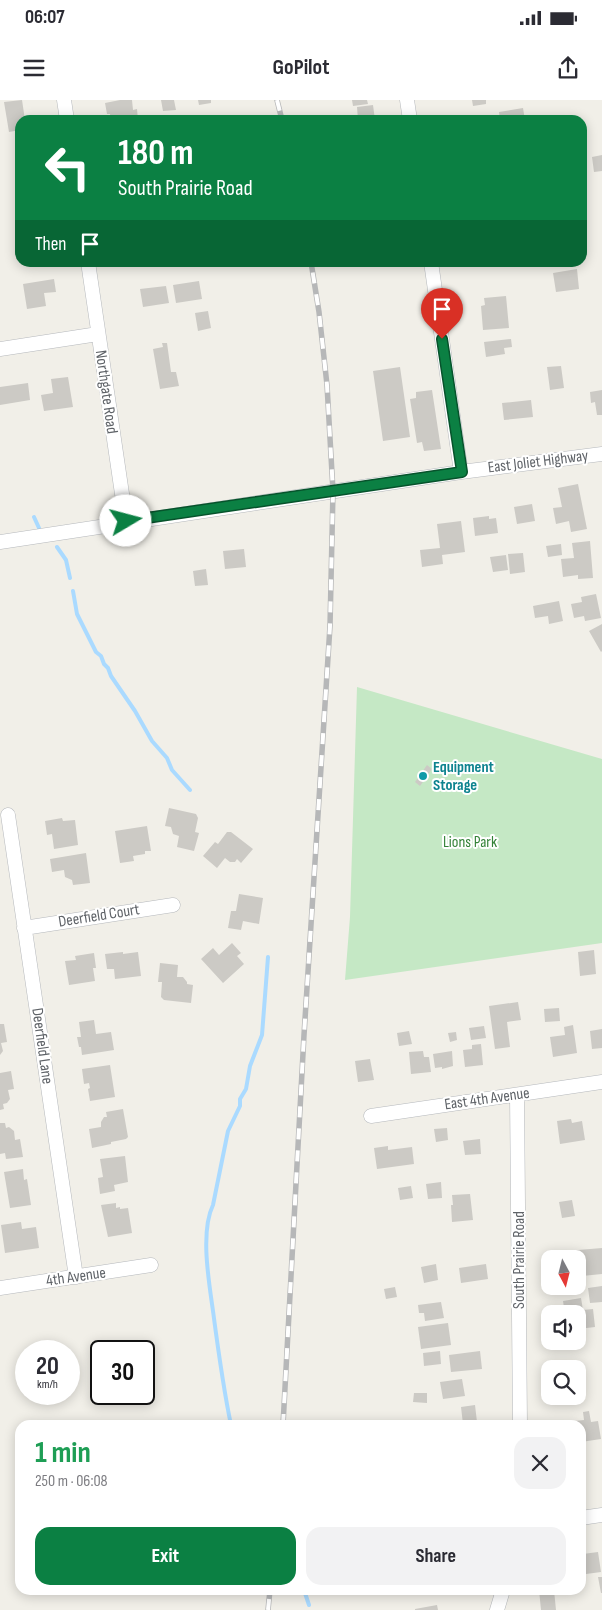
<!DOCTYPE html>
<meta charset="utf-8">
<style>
:root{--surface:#fff;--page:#f2f2f3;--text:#2b2b33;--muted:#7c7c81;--accent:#0b8043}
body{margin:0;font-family:"Sofia Sans Condensed",sans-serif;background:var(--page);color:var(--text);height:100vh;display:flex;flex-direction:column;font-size:19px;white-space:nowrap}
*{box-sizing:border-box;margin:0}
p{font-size:16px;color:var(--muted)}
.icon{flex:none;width:28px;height:28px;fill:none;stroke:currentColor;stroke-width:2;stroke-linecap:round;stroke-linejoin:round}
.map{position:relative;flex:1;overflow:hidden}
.panel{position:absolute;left:15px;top:1320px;width:571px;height:175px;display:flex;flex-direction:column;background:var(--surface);border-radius:15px;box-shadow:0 2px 12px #0003}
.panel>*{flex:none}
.guide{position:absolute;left:15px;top:15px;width:572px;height:152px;border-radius:15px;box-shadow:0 2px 12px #0003;background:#0b8043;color:#fff;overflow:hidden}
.needle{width:32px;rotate:173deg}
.buttons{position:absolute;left:541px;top:1150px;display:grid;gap:10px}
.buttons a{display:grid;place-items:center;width:45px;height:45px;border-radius:10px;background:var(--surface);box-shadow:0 2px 12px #0003;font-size:25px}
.speed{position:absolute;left:15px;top:1240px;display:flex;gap:10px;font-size:25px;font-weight:700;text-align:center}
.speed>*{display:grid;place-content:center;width:65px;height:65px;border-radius:50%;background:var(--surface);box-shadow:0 2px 12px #0003;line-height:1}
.speed small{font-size:12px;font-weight:400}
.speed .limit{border:2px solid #111;border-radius:8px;background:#fff;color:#111}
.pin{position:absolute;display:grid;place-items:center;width:42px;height:42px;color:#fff;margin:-51px -21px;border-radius:50% 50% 50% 0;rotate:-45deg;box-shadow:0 0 5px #0007}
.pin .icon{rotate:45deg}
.me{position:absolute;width:55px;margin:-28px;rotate:82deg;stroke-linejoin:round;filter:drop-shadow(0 0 4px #0008)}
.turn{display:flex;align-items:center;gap:18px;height:105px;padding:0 20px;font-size:22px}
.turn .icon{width:65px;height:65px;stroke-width:2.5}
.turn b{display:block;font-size:35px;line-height:42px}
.then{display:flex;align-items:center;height:48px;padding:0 20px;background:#0003;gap:10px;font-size:19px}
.round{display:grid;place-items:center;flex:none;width:52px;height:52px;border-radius:15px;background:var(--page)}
.overview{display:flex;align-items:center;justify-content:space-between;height:85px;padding:0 20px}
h1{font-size:30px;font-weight:700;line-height:38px;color:#1e9e55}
.action{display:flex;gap:10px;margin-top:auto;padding:10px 20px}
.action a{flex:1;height:58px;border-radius:15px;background:var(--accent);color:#fff;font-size:20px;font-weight:700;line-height:58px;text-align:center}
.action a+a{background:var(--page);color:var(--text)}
.status{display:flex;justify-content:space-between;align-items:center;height:35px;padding:0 25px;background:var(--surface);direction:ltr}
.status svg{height:14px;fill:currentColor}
header{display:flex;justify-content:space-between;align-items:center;height:65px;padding:0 20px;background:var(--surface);font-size:22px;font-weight:700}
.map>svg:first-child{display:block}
</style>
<div class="status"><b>06:07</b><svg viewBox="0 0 49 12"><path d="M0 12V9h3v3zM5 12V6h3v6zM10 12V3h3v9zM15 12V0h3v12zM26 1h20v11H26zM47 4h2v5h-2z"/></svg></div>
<header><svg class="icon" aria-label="menu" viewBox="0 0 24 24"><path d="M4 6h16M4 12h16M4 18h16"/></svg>GoPilot<svg class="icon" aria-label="share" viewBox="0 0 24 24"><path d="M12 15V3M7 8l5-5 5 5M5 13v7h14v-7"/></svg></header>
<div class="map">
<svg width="602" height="1510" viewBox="0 0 602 1510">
<rect width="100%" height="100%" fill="#f1efe8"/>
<path fill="#c5e8c5" d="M357,587L602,659V843L345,880L350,817Z"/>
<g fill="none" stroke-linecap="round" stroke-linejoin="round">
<path stroke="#aadaff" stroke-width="4" d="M34,417L39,428
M57,447L66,460L70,478
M73,491L77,514L96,552L101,556L104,564L108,568L111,576L135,611L152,641L167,658L172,670L190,690
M231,1325C223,1287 218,1249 213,1211C209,1182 200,1132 213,1105L228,1031L240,1006V999L246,989L250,966L262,935L268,857
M304,1490L309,1505"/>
</g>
<path fill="#cccac5" d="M22,0L25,20H20V30L9,32L4,2Z
M120,0H132L133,10L137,9L138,20H111L110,14H107L105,3Z
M161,0H174L176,10L163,11Z
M198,0H211V3L199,5Z
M352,0H367L368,4L353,6Z
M472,0H486V4L473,6Z
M373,5L375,20H358L357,7Z
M523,8L525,20H500L499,12Z
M20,49V72H19L16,50Z
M602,55V71L594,72L592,57Z
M17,96H20V120H19Z
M577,169L579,189L556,192L553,173Z
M54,179L56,192L44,193L46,206L27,209L23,184Z
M199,181L202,199L176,203L173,185Z
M166,186L169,203L143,207L140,189Z
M506,196L509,228L483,230L481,206L485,205L484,198Z
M208,211L211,228L198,231L195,213Z
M511,239L512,247L504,248L505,254L486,257L484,242Z
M162,243H167L171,272H176L179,286L160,289L153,249L163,247Z
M561,266L564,288L550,290L547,267Z
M400,267L410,337L383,341L373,271Z
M68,277L73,307L44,311L41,295L53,293L51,279Z
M28,283L30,300L0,305V287Z
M432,290L441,349L424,351L422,342L417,343L410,299L416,298V292Z
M602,290V315H597L595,302L591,303L590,292Z
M531,300L533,317L504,320L502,303Z
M578,384L587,429L571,432L569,421L556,424L553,408L562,407L558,388Z
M532,404L535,421L517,424L514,407Z
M489,416V419L496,418L498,433L475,436L473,418Z
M461,421L465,452L442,455L443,464L422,467L420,450L440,448L437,424Z
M590,441L593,478L578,479V475L563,477L561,459L574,458L572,443Z
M561,444L562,455L548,457L546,446Z
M244,449L246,467L225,469L223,451Z
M523,453L525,472L510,474L508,454Z
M506,455L508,470L493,472L490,457Z
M206,469L208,485L195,486L193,471Z
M596,494L601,518L585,521L584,516L574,518L571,504L582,502L581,497Z
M559,501L563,521L549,524L548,516L535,518L533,506Z
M602,524V551L601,552L589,531Z
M427,665L432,669L420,686L415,682Z
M169,708L196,714L198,718L195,732L199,733L194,751L177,747L179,736L173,734L171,727L165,726Z
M62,718L63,721L75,720L78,745L54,749L52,734L47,735L45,721Z
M147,726L151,751H145V754L133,756L134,761L120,763L115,731Z
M227,732H231L253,749L241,763L237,759L235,762H230L225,758L217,768L203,756L215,742L218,744Z
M86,753L90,783L73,785L72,780L65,777L64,770L52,772L50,759Z
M239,794L263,798L259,824L243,821L241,830L228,828L231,811H236Z
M232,843L241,853L237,856L244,864L223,883L201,859L213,848L219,855Z
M594,850L596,874L580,876L578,852Z
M123,852V854L138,852L141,876L115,879L114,869H107L105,854Z
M94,853L96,868H93L95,881L69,885L65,861L76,860L75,856Z
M160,863L178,865L177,877H183L187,882V884L193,885L191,903L164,900L161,897L162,882H158Z
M518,902L521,920L507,922L510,947L495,949L489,906Z
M559,908L560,921L545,922L544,909Z
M94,920L96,934L111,932L114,950L82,955L81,947H79L77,937H81L79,922Z
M0,924H4L7,942L1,943L3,951L0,955Z
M573,925L577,953L553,957L550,937L565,935L564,927Z
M484,926L486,938L471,940L469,928Z
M602,929V948L592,949L590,931Z
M409,931L412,944L399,946L397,933Z
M456,932L457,940L450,942L448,933Z
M481,944L483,965L465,967L463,950L472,949V945Z
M423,951L424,957H429L431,972L411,974L409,952Z
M452,951L453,966L442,969V967L435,968L433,954Z
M370,959L374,980L358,982L355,961Z
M110,965L115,997L90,1001L88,989L90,988L89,983L84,984L82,969Z
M11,971L14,989L8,990L10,999L7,1003L3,1004L4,1009L0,1010V973Z
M123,1009L128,1037L126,1039L111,1042V1044L92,1048L89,1029L101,1027V1022L104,1017H107L106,1012Z
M571,1019L572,1023L582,1021L585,1040L560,1044L557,1021Z
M0,1023H5L6,1028L9,1027L14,1031L15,1040L20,1039L23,1057L6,1059L5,1053L0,1054Z
M447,1028L448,1040L436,1042L434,1029Z
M480,1039L481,1054L465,1055L463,1041Z
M388,1046V1050L412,1047L414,1064L377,1069L374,1048Z
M125,1056L128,1082L114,1085L115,1091L100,1094L98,1078L103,1077L100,1059Z
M23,1069L24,1080L27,1079L31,1105L10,1108L4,1072Z
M441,1082L442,1098L428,1099L426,1084Z
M411,1086L413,1098L400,1100L398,1088Z
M470,1094L473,1120L452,1122L451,1105H453L452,1095Z
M572,1100L575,1116L562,1118L559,1102Z
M116,1103V1108L120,1107V1109L128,1108L132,1133L108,1137L101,1105Z
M21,1122L22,1129L36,1127L39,1148L5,1153L1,1125Z
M602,1148V1174L582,1176L581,1165L578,1166V1159H567L566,1151Z
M436,1164L438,1180L424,1183L421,1167Z
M486,1164L488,1179L461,1183L459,1168Z
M602,1186V1202L590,1203L588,1188Z
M395,1187L397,1197L386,1199L384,1189Z
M581,1198L583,1210L593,1209L595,1227L578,1229V1214H565L563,1201Z
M441,1202L444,1218L425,1221L424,1213H419L418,1205Z
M448,1223L451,1245L421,1249L418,1227Z
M440,1251L441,1264L424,1266L423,1253Z
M480,1251L482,1269L451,1272L449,1255Z
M462,1279L465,1296L443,1299L440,1282Z
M414,1293H427V1303L413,1302Z
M475,1305L477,1322L463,1324L461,1307Z
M589,1311L591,1322L598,1321L601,1339L581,1342V1325H575V1321L584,1320L583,1312Z
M598,1452L601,1472L586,1474L583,1454Z
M598,1477H602V1493H601Z
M539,1490H554L556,1510H541Z
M437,1505L438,1510H415V1509Z"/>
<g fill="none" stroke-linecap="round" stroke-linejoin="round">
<g stroke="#b5b8bc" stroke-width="15">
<path id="minor" d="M64,0L67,20
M407,0L410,20
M88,162L126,421
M431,162L461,372
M0,249L98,234
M0,442L461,372L602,354
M8,715L76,1177
M24,828L173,805
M517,995L520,1325
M371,1016L602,982
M0,1188L151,1165
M581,1418L602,1415
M497,1510L503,1490"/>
</g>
<use href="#minor" stroke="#fff" stroke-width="14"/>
<g stroke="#b6b7b8" stroke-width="5.5">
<path id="rail" d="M277,0L282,20
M283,1325L304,935L330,526L333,391L327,285L319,212L311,162
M268,1510L270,1490"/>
</g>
<use href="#rail" stroke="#fff" stroke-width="4" stroke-dasharray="11" stroke-linecap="butt"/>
</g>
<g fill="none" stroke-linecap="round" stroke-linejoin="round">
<g stroke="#07532c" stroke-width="12">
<path id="route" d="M126,421L462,372L442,239"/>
</g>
<use href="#route" stroke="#0b8043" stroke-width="9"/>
</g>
<circle fill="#0f9aa8" stroke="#fff" stroke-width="2" cx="423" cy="676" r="5"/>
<g text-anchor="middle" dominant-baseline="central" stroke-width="4" stroke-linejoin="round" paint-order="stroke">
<g font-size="16" fill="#5f6368" stroke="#fff">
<text transform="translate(106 292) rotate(82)">Northgate Road</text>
<text transform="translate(538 362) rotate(-7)">East Joliet Highway</text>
<text transform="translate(99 816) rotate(-9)">Deerfield Court</text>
<text transform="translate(42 946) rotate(82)">Deerfield Lane</text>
<text transform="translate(487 999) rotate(-8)">East 4th Avenue</text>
<text transform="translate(519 1160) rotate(-90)">South Prairie Road</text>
<text transform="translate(76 1177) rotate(-8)">4th Avenue</text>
</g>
<g font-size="16" font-weight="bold" fill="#0d838f" stroke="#fff" text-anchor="start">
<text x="433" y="667">Equipment<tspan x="433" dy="18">Storage</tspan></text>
</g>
<g font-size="16" fill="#348238" stroke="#fff">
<text x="470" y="742">Lions Park</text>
</g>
</g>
</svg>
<div class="buttons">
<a><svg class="needle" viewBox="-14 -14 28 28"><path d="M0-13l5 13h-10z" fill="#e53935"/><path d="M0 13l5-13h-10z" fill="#7c7c81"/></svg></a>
<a><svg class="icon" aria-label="sound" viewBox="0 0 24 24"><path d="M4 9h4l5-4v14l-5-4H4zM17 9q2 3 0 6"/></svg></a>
<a><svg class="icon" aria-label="search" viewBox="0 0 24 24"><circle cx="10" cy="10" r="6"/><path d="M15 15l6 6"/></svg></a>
</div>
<div class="speed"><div>20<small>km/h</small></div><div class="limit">30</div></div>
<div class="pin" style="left:442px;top:239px;background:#d93025"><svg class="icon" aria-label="arrive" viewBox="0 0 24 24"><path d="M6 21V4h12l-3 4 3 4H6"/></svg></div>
<svg class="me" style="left:126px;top:421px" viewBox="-20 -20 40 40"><circle r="19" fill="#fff"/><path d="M0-13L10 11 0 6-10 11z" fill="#0b8043"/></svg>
<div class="guide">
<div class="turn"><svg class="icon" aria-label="left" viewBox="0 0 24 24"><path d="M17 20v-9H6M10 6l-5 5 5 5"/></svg><div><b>180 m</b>South Prairie Road</div></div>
<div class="then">Then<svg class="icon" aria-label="arrive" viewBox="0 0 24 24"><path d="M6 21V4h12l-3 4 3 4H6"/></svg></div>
</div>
<section class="panel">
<div class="overview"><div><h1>1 min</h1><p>250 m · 06:08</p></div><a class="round"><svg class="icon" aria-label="close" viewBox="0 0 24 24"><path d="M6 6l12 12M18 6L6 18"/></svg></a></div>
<div class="action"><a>Exit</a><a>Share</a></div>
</section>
</div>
